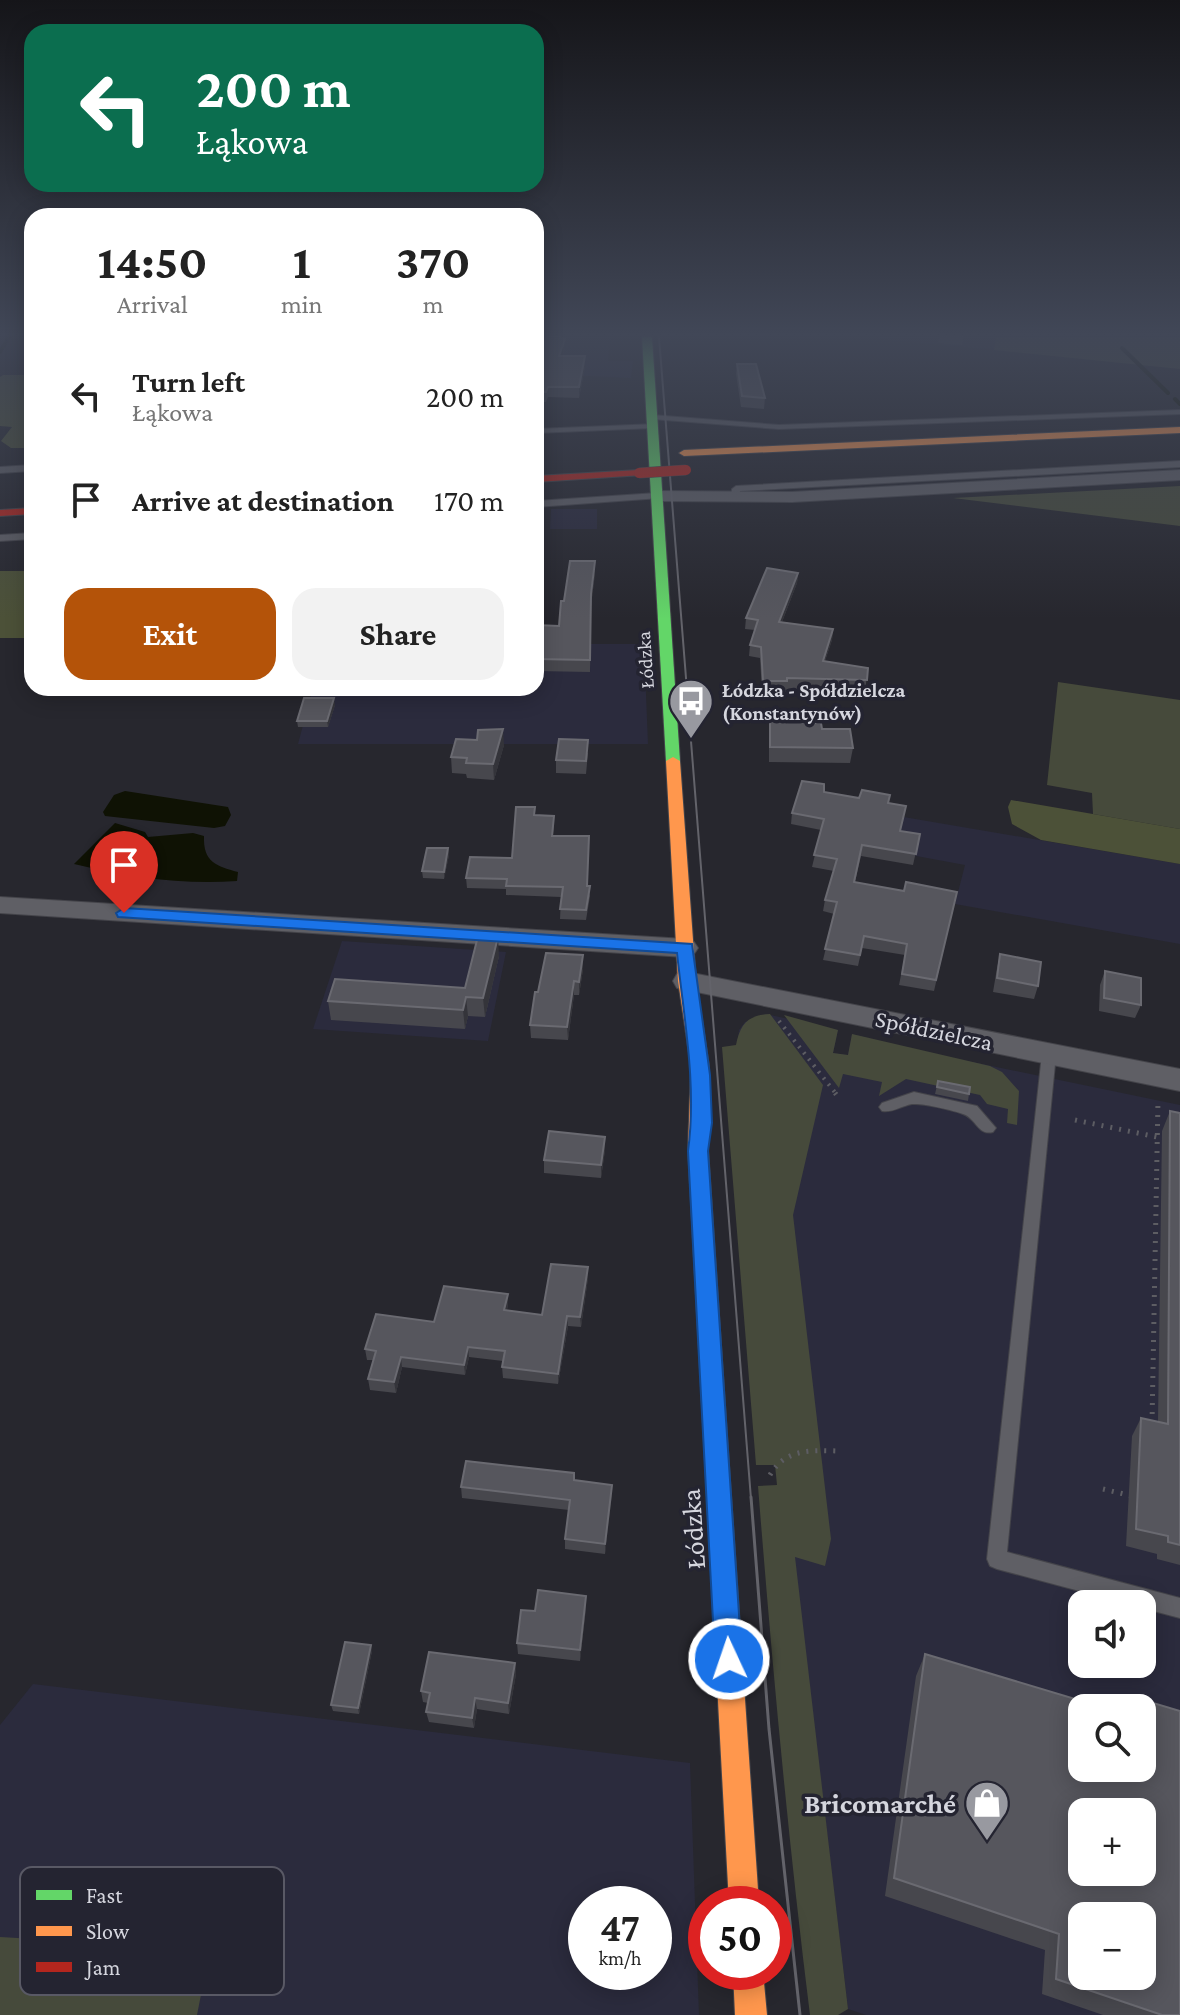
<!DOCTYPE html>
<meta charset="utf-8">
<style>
:root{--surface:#fff;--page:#f2f2f2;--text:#222;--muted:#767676;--accent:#b45309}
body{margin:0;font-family:"Crimson Pro",serif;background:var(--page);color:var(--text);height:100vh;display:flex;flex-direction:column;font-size:30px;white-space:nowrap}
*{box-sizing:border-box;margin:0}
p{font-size:26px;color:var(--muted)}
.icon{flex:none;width:44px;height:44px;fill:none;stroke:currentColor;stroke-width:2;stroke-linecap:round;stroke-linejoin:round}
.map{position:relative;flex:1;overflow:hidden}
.side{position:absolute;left:24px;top:208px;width:520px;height:488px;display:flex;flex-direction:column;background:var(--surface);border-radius:24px;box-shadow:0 4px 20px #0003}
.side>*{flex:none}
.banner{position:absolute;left:24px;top:24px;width:520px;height:168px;border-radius:24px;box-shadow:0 4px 20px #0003;background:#0b6e4f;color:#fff;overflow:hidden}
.fabs{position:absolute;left:1068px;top:1590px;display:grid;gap:16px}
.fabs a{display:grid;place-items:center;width:88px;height:88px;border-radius:16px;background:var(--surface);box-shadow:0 4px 20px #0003;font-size:40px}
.speed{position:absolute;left:568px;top:1886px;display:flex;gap:16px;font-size:40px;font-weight:700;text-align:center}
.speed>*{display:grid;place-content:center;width:104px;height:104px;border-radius:50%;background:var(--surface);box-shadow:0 4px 20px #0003;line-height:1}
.speed small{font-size:20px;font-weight:400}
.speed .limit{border:12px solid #d22;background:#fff;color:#111}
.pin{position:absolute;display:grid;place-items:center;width:68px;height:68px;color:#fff;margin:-82px -34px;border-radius:50% 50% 50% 0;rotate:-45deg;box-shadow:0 0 8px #0007}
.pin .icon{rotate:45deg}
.me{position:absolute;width:88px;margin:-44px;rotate:357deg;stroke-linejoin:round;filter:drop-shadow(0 0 6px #0008)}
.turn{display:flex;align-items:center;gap:28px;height:168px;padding:0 40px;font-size:36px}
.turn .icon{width:104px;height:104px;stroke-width:2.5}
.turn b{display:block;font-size:56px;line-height:68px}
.eta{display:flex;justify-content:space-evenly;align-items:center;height:136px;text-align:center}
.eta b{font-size:48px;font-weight:700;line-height:56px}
.cta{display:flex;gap:16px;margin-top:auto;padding:16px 40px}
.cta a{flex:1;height:92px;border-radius:24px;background:var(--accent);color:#fff;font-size:32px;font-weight:700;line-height:92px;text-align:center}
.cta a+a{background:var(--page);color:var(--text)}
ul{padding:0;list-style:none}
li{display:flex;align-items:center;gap:24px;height:104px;padding:0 40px}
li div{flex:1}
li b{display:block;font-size:30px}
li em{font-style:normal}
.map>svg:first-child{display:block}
</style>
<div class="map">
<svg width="1180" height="2015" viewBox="0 0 1180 2015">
<rect width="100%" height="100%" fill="#27272e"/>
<path fill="#2b2b3d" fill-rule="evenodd" d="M543,337H611L608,361H633L631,378L567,375L536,356Z
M881,337H996L994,350L881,339Z
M551,509H597V529H550Z
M536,644H644L648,744H298L313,688H536Z
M839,806L1180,864V944L955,904L965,865L830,840Z
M342,941L506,952L488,1041L313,1029Z
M766,1014L838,1030L833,1053L848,1055L852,1034L915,1050L1180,1105V2015H866L848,2009L733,1047L737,1045L739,1030L745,1022ZM1082,1604H1142V1664H1082ZM1082,1708H1142V1768H1082ZM1082,1812H1142V1872H1082ZM1082,1916H1142V1976H1082Z
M33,1684L690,1763L699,2015H0V1725ZM586,1904H654V1972H586Z"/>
<path fill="#464a3b" d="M996,337H1180V369L994,350Z
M1180,486V526L953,498Z
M1058,682L1180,700V829L1093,814L1092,793L1047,785Z
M770,1014L823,1085L793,1215L831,1539L825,1566L795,1557L848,2009L838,2015H810C788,1839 772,1663 758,1486L777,1485L775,1465H756L722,1047L736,1045C740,1024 748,1015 770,1014Z
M784,1015L838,1030L833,1053L848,1055L852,1034L990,1066L1002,1072L1019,1091L1017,1125L1007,1123L1008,1109L987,1104L980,1095L906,1079L879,1096L882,1082L843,1074L839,1088Z
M0,1937L210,1949L197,2015H0Z"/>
<path fill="#4c5138" d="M3,375H32V448H11L1,441L12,427L0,426V377Z
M0,571H32V638H0Z
M1011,800L1180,829V864L1041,840L1012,824L1008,807Z"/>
<path fill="#0f1204" d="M125,791L228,807L231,815L225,826L214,828L105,816L103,812L114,795Z
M115,823L145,832L148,837L193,833L204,836C203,862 216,866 238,872L237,881C183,885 127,877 74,864Z"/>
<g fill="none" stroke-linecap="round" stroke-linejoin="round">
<path stroke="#0f1204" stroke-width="4" d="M1122,348L1168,393
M0,352L9,337
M1175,399L1180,404"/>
<g stroke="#44444a" stroke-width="2">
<path id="lane" d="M1180,410V414L779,429L652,419L648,417L652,415L779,425Z
M656,424L657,426L653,428L536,433V429Z
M1180,461V467L740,491L738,499L731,497L732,489L736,486Z
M32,465V471L0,473V467Z
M657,493L661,496L660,498L536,507V501Z
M32,533V539L0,541V535Z
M1049,1049L1056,1054L1007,1552L1180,1598V1618L1142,1608V1604H1128L997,1569L990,1566L987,1559L1042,1054Z
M914,1092L977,1106L996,1128L993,1132C978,1136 976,1118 963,1114C952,1110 923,1103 912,1104C901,1106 893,1113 882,1111L879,1107L882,1103Z"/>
</g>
<g stroke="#44444a" stroke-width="2">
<path id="street" d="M1180,470V480L792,502L657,501L648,496L657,491L792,492Z
M0,897L685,939L694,942L698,948L694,954L685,957L0,913Z
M687,972L1180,1069V1091L677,988L673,981L677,974Z"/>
</g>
<g stroke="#44444a" stroke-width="2">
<path id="fast" d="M642,337H652L680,761L673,765L666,761Z"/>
</g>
<g stroke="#44444a" stroke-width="2">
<path id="slow" d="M1180,427V433L684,456L679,453L684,450Z
M673,757L680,761L696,981L709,1066L708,1148L705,1153H691L688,1148L691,1066L678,981L666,761Z
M718,1469L727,1472L730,1480L759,1904H729L706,1480L709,1472Z
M733,1972H763L767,2015H735Z"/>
</g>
<g stroke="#44444a" stroke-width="2">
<path id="jam" d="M639,470L644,473L643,475L536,482V476Z
M32,508V514L0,516V510Z
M698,1140L705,1143L708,1148L730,1480L727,1488L718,1491L709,1488L706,1480L688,1148L691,1143Z"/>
</g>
<path stroke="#5d5d63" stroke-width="4" stroke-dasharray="2 6" stroke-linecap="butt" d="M779,1021L837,1095"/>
<path stroke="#5d5d63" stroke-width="5" stroke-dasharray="2 7" stroke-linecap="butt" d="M835,1093L839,1098
M1075,1120L1157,1137
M1152,1423L1158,1100
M770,1475C785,1449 810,1450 837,1451
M1103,1489L1132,1496"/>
<use href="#lane" fill="#5f5f65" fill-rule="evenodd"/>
<use href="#street" fill="#5f5f65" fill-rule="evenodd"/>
<use href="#fast" fill="#63d668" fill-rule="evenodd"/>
<use href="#slow" fill="#ff974d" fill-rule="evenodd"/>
<use href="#jam" fill="#b3261e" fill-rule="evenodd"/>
<path stroke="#63636a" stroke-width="2" d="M659,337L751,1499"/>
<path stroke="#63636a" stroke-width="3" d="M751,1497L769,1729L800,2015"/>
<g stroke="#44444a" stroke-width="11" stroke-linecap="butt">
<path id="jam-bridge" d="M639,473L686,470"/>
</g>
<use href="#jam-bridge" stroke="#b3261e" stroke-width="10"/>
</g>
<path fill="#47474d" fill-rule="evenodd" d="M939,336H964L962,345L938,343Z
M565,339V349L562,356H585V367L579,398L548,397L546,402H536V355H540Z
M737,364L765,398L764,409L741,407L736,374Z
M595,573L591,606L590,672L536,671V625L559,626L564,601Z
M798,573L797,583L782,622L833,629L832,640L825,661L868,668L865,691L787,689L786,692H762L760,658L749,656L750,645L755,630L745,629L746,618Z
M335,705L328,727H298L297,721Z
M770,721L822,729L853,748L850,763L769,762V736Z
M504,745L494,780L467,778L466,774L452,773L451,757Z
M588,753L586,774L556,773V760Z
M824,792L889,803L901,831L920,834L913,865L861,856L855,882L904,891L957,892L934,991L899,985L905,955L862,948L858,966L823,960L834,914L823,911L825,900L834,871L812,867L821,830L791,824L792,813Z
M535,807V815L554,825L553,836L587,886L590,896L586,920L560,919L561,897L506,895V889L467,888L466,878L512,858Z
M448,848L449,855L444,879L423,878L422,871Z
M1000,954L1038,986L1034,999L993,992L997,968Z
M583,955V969L579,995H574L568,1040L531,1038L530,1025L538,992Z
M499,956L485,1017L468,1016L465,1029L331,1020L328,1001L465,988Z
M1105,971L1141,1005L1135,1018L1099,1011L1100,985Z
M938,1081L969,1094L968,1101L935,1094Z
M1170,1111L1180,1113V1565L1157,1559V1554L1126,1546L1132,1436L1141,1418L1158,1422L1162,1131Z
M605,1150L601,1178L544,1173V1160Z
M588,1278L581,1327L568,1326L558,1384L503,1378L502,1367L503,1361L469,1357L465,1375L402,1367L396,1393L370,1390L368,1379L373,1360H367L365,1349L508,1294V1304L507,1310L542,1315Z
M574,1480L612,1485L605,1554L565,1549V1539L569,1510L462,1498L461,1487Z
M586,1608L580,1661L518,1654L517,1643Z
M372,1651L359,1714L333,1711L331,1705Z
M925,1654L1105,1708H1082V1768H1142V1708H1121L1130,1696L1180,1711V2015H1103L1042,1994L1045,1950L885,1896L916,1676ZM1082,1812H1142V1872H1082ZM1082,1916H1142V1976H1082Z
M515,1663L516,1674L509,1714L477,1709L474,1728L429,1722L426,1712L428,1703L423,1702L421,1691Z"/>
<path fill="#34343a" d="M565,339V349L559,366V356Z
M585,356V367L579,398V387Z
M595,561V573L591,606L590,672L591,594Z
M798,573L797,583L778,632L779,622Z
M833,629L832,640L821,672L823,661Z
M334,698L335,705L328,727L327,721Z
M503,729L504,745L494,780L493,764Z
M448,848L449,855L444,879V872Z
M498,937L499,956L485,1017L483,998Z
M583,955V969L579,995V982Z
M574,981V995L568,1040L567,1027Z
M466,997L468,1016L465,1029L463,1010Z
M605,1137V1150L601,1178V1165Z
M588,1267V1278L581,1327L580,1317Z
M508,1294V1304L505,1320L504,1310Z
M567,1316L568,1326L558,1384V1374Z
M468,1347L469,1357L465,1375L464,1365Z
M401,1357L402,1367L396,1393L394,1382Z
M612,1485V1495L605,1554V1544Z
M586,1596V1608L580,1661V1650Z
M371,1645L372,1651L359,1714L358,1708Z
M515,1663L516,1674L509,1714L508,1703Z
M475,1698L477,1709L474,1728L472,1718Z"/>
<path fill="#56565d" stroke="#6a6a71" stroke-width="2" fill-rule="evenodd" d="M547,336H558L565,339L559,356H585L579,387H548L546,392L536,391V355H540Z
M737,364H756L765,398L742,396Z
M570,561H595L591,594L590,660L536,659V625L559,626L561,601H564Z
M767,568L798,573L779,622L833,629L823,661L868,668L867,680L787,678V681H763L761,647L750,645L758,620L746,618Z
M304,698H334L327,721H297Z
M770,721L821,723L822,729H850L853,748L770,747Z
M503,729L493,764L466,763L467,758L451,757L456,739L477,740L478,730Z
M559,739L588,740L586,761L556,760Z
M802,781L824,784V792L859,798L862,790L890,795L888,803L906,806L900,831L920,834L916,854L862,845L854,882L904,891L906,882L957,892L936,980L902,974L907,944L864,936L860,955L825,949L837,902L825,900L837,859L814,855L824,819L792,813Z
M516,807H535L534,815L554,816L552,836H589L587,886H590L586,910L560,909L563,887L506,886L507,879L466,878L470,857L512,858Z
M427,848H448L444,872L422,871Z
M478,936L498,937L483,998L466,997L463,1010L328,1001L335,979L465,988Z
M546,953L583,955L579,982L574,981L567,1027L530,1025L535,992H538Z
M1000,954L1041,962L1038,986L997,978Z
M1105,971L1141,978V1005L1104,998Z
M938,1081L970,1087L969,1094L937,1087Z
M1170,1111L1180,1113V1545L1168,1542V1536L1136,1529L1141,1418L1168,1424Z
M549,1131L605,1137L601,1165L544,1160Z
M551,1264L588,1267L580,1317L567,1316L558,1374L502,1367L505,1351L468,1347L464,1365L401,1357L394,1382L368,1379L376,1351L365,1349L376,1314L434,1322L444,1286L508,1294L504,1310L542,1315Z
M466,1461L574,1473V1480L612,1485L605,1544L565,1539L570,1500L461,1487Z
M538,1590L586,1596L580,1650L517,1643L521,1610L535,1611Z
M345,1642L371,1645L358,1708L331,1705Z
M429,1652L515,1663L508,1703L475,1698L472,1718L426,1712L430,1693L421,1691Z
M925,1654L1105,1708H1082V1768H1142V1708H1129L1130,1696L1180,1711V2015H1162L1056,1979L1059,1934L894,1878ZM1082,1812H1142V1872H1082ZM1082,1916H1142V1976H1082Z"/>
<linearGradient id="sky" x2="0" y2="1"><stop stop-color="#151519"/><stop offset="0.54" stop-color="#414757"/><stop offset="1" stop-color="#414757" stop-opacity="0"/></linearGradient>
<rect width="1180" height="619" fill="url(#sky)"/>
<path fill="#1a73e8" stroke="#114b97" stroke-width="2" d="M124,908L692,944L710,1075L712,1123L708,1151L742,1659L738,1668L729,1672L719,1668L715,1659L688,1151C697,1086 684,1019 677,953L118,917L116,913Z"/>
<defs>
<g id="bus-pin" transform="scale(2.3)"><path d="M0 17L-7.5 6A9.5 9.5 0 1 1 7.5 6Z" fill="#9899a0" stroke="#242431"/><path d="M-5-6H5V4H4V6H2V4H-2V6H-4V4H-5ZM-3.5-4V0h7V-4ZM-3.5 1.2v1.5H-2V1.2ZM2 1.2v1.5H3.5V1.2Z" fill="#fff"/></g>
<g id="shop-pin" transform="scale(2.3)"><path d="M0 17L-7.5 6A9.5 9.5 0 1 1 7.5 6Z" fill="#9899a0" stroke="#242431"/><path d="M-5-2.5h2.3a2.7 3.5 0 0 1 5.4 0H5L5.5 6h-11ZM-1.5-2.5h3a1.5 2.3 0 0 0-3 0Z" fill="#fff"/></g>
</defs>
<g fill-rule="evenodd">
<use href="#bus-pin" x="691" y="701"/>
<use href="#shop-pin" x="987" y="1803"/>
</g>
<g text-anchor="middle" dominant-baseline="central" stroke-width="7" stroke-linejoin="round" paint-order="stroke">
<g font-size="20" fill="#d5d6de" stroke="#242431">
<text transform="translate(645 660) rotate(-94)">Łódzka</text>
</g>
<g font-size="20" font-weight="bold" fill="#d5d6de" stroke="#242431" text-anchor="start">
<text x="722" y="690">Łódzka - Spółdzielcza<tspan x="722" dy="23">(Konstantynów)</tspan></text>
</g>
<g font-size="24" fill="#d5d6de" stroke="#242431">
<text transform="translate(934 1030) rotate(12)">Spółdzielcza</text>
</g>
<g font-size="28" fill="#d5d6de" stroke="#242431">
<text transform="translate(693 1529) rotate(-94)">Łódzka</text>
</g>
<g font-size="28" font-weight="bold" fill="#d5d6de" stroke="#242431" text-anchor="end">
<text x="956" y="1803">Bricomarché</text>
</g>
</g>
<rect x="20" y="1867" width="264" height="128" rx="12" fill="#242431" stroke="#595965" stroke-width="2"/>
<rect x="36" y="1890" width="36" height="10" fill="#63d668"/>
<rect x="36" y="1926" width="36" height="10" fill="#ff974d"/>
<rect x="36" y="1962" width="36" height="10" fill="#b3261e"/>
<g font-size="22" fill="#d5d6de">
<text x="86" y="1903">Fast</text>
<text x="86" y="1939">Slow</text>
<text x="86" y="1975">Jam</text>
</g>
</svg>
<div class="fabs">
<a><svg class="icon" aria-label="sound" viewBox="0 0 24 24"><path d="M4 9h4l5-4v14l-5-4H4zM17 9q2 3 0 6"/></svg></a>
<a><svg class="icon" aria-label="search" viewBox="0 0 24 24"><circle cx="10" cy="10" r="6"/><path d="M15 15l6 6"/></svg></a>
<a>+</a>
<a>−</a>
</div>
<div class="speed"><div>47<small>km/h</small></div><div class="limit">50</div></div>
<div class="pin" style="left:124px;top:913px;background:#d93025"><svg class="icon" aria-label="arrive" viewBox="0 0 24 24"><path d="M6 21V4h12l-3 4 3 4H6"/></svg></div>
<svg class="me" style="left:729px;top:1659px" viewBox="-20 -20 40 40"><circle r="17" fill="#1a73e8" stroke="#fff" stroke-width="3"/><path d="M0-11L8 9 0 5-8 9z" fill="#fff"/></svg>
<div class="banner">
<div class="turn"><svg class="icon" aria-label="left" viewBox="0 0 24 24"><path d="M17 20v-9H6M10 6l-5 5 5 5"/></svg><div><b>200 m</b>Łąkowa</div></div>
</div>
<section class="side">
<div class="eta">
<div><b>14:50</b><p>Arrival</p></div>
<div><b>1</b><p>min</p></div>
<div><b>370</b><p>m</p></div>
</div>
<ul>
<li><svg class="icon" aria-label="left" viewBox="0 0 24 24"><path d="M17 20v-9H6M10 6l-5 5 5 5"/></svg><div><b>Turn left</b><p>Łąkowa</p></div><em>200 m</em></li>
<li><svg class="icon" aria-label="arrive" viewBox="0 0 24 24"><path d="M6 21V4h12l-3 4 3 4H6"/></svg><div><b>Arrive at destination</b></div><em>170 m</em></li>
</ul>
<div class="cta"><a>Exit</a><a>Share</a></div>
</section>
</div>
